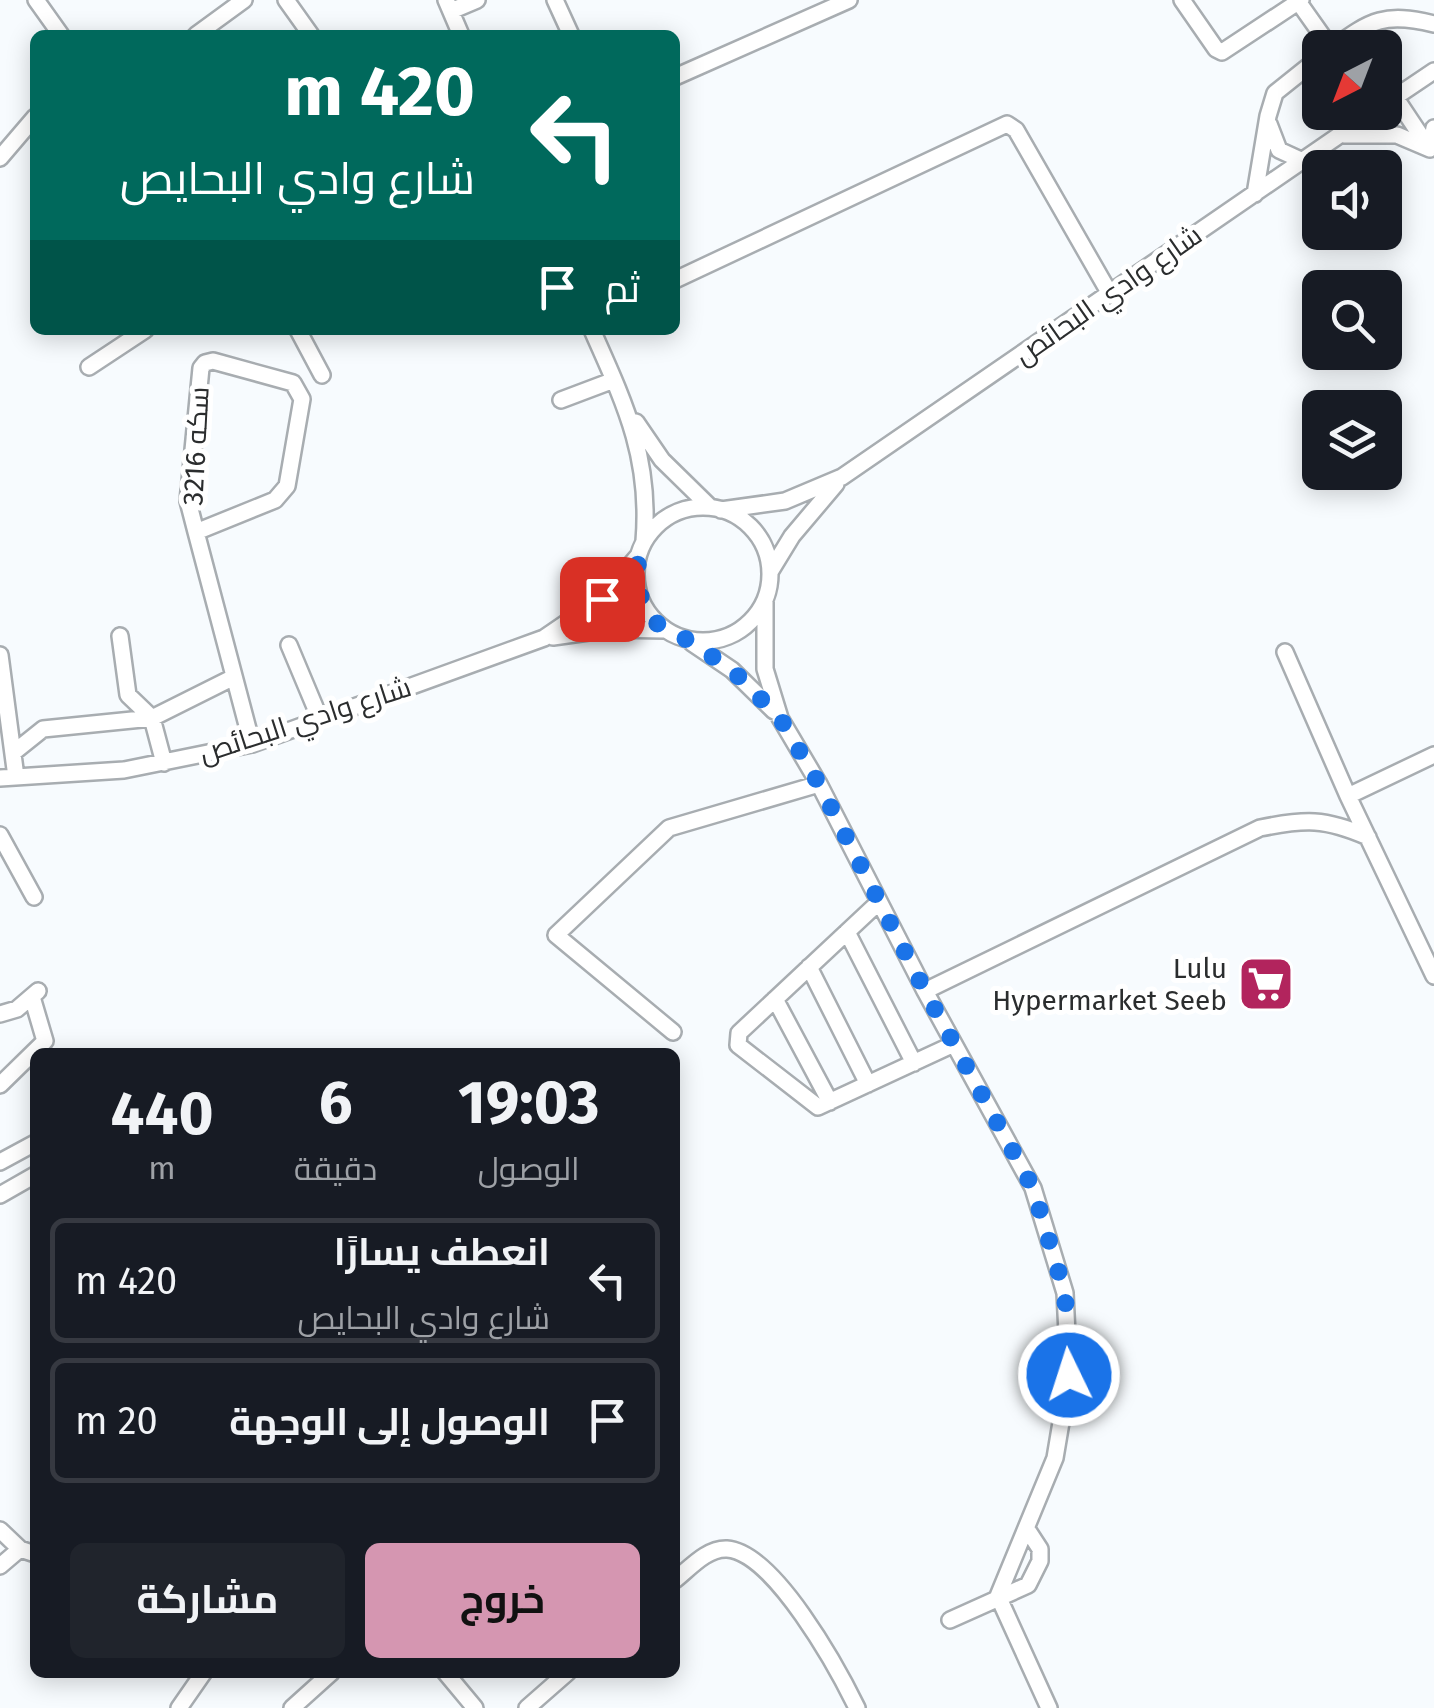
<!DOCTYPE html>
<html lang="ar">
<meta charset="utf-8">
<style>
:root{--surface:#171b24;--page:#20242c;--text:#f1f3f6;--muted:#9ea1a6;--line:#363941;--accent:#d596b1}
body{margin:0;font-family:"Fira Sans",Cairo,sans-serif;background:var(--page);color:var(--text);direction:rtl;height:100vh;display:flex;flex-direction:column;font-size:38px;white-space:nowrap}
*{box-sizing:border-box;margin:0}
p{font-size:32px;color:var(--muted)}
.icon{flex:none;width:55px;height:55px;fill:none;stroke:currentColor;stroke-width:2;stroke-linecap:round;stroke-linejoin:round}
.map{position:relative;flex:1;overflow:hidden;direction:ltr}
.panel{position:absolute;left:30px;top:1048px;width:650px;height:630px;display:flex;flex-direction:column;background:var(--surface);border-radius:15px;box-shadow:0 5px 25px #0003;direction:rtl}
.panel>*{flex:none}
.guide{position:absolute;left:30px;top:30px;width:650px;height:305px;border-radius:15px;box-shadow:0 5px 25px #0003;direction:rtl;background:#00695c;color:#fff;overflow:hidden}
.needle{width:65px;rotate:222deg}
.fabs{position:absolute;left:1302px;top:30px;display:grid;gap:20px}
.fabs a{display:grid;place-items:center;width:100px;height:100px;border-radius:15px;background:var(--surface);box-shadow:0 5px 25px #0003;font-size:50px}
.pin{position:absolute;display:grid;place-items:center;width:85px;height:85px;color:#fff;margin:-42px;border-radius:20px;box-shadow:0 5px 15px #0006}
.me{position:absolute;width:110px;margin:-55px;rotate:356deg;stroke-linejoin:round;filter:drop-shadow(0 0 8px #0008)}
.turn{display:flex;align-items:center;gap:35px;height:210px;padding:0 40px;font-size:45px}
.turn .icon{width:130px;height:130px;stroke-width:2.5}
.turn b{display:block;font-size:70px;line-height:85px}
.then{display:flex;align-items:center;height:95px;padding:0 40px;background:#0003;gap:20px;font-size:38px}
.eta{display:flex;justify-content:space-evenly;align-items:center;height:170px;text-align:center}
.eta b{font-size:60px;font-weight:700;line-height:70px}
.button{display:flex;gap:20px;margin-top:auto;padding:20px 40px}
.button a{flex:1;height:115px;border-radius:15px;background:var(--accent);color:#111;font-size:40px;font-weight:700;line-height:115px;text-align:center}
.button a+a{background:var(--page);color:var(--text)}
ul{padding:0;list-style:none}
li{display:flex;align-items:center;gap:30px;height:125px;margin:0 20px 15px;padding:0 20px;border:5px solid var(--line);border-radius:15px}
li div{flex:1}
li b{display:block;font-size:38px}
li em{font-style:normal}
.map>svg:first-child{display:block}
</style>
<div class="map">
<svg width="1434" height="1708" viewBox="0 0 1434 1708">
<rect width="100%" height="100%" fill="#f7fbfe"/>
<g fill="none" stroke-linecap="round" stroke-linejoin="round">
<g stroke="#a8adb1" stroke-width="20">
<path id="minor" d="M36,0L61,35
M286,0L311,35
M446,0L461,35
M555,0L571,35
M1182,0L1216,49L1222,52L1301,0
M1297,0L1331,48
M451,11L477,0
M196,35L244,0
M1333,48C1371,20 1385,12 1434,24
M675,77L849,0
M1395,97L1429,148
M1385,104L1434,71
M1269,124L1279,150L1303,161
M1344,135H1397L1430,149L1434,128
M0,158L35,117
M1255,194L1268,116L1275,93L1320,57
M675,280L1007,124L1016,130L1110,294
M298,330L322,375
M592,330C625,404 651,458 644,541
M89,367L145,330
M561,400L614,380
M636,422L662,460L710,507
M636 574a67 67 0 1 1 134 0a67 67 0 1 1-134 0Z
M721,510L785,501L842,477L1373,112
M196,532L275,500L287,486L302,399L293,383L213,361L205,363L201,368L188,501L196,532L252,744
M770,572L792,536L836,484
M765,600V669L780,718L819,784L925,991L1033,1188L1065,1293L1069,1375L1055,1458L998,1596L1049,1708
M120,636L128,695L152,718L164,763
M553,637L610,629L664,630
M692,643L732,670L774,711
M289,645L320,719
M1285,652L1348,796L1434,976
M0,655L16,777
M13,753L43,729L152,718L234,677
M0,778L124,770L252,744L544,638L601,599L638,556
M1348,796L1434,755
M0,835L34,897
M879,902L739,1033L738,1045L818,1107L954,1044
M847,932L914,1063
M809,967L868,1084
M925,991L1260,828C1305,819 1325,818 1368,837
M775,999L830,1102
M0,1014L17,1009L38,991
M673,1032L556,935L669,828L819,784
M0,1085L45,1041L32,997
M0,1162L35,1143
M0,1195L35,1175
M0,1530L20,1549L35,1554
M0,1566L20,1549
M675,1580C690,1568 707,1548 727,1549C774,1552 838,1669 857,1708
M950,1620L1028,1585L1040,1561V1549L1027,1529
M445,1672L475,1708
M179,1708L204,1672
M292,1708L332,1672
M527,1708L568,1672"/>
</g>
<use href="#minor" stroke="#fff" stroke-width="15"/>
</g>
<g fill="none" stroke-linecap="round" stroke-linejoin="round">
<path stroke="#1a73e8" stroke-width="18" stroke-dasharray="0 32.4" d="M602,599L638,556L637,589L652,619L665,630L688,640L732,670L780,718L819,784L925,991L1033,1188L1065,1293L1069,1375"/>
</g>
<defs>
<g id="supermarket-square" transform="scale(2.875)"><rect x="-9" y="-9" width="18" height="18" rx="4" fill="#b2245d" stroke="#fff"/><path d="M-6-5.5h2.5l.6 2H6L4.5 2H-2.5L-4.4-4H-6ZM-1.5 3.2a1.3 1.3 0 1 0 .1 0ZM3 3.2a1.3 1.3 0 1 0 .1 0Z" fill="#fff"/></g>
</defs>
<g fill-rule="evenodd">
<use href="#supermarket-square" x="1266" y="984"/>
</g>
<g text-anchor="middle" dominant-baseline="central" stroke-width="10" stroke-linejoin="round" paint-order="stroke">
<g font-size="28" fill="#2b2d2e" stroke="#fff">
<text transform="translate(1108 295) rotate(-35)">شارع وادي البحائص</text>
<text transform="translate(196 446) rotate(-87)">سكه 3216</text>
<text transform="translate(305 720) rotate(-18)">شارع وادي البحائص</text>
</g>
<g font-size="28" fill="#2b2d2e" stroke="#fff" text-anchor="end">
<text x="1227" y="968">Lulu<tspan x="1227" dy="32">Hypermarket Seeb</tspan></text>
</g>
</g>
</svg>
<div class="fabs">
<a><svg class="needle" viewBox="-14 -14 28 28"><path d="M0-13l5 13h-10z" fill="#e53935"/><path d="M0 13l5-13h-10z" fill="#9ea1a6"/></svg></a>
<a><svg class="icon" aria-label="sound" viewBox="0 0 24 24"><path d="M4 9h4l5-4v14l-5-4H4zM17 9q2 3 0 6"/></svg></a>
<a><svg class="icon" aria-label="search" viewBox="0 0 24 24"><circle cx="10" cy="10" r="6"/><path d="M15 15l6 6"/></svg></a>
<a><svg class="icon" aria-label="layers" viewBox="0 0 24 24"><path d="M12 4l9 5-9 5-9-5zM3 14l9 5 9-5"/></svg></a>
</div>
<div class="pin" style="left:602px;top:599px;background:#d93025"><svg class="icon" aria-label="arrive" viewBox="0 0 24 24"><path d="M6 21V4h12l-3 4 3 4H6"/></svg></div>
<svg class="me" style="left:1069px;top:1375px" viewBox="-20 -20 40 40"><circle r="17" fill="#1a73e8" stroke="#fff" stroke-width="3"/><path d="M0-11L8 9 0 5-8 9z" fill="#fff"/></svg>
<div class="guide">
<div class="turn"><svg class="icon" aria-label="left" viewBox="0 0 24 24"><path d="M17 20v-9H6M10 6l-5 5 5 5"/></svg><div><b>420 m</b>شارع وادي البحايص</div></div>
<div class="then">ثم<svg class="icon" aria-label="arrive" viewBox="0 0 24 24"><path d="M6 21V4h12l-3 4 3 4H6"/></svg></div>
</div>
<section class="panel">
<div class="eta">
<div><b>19:03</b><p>الوصول</p></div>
<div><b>6</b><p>دقيقة</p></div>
<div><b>440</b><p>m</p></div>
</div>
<ul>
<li><svg class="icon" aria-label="left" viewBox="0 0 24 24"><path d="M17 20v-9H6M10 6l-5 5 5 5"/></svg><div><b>انعطف يسارًا</b><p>شارع وادي البحايص</p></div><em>420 m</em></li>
<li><svg class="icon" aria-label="arrive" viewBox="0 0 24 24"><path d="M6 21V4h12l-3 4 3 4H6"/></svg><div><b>الوصول إلى الوجهة</b></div><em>20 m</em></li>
</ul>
<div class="button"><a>خروج</a><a>مشاركة</a></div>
</section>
</div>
